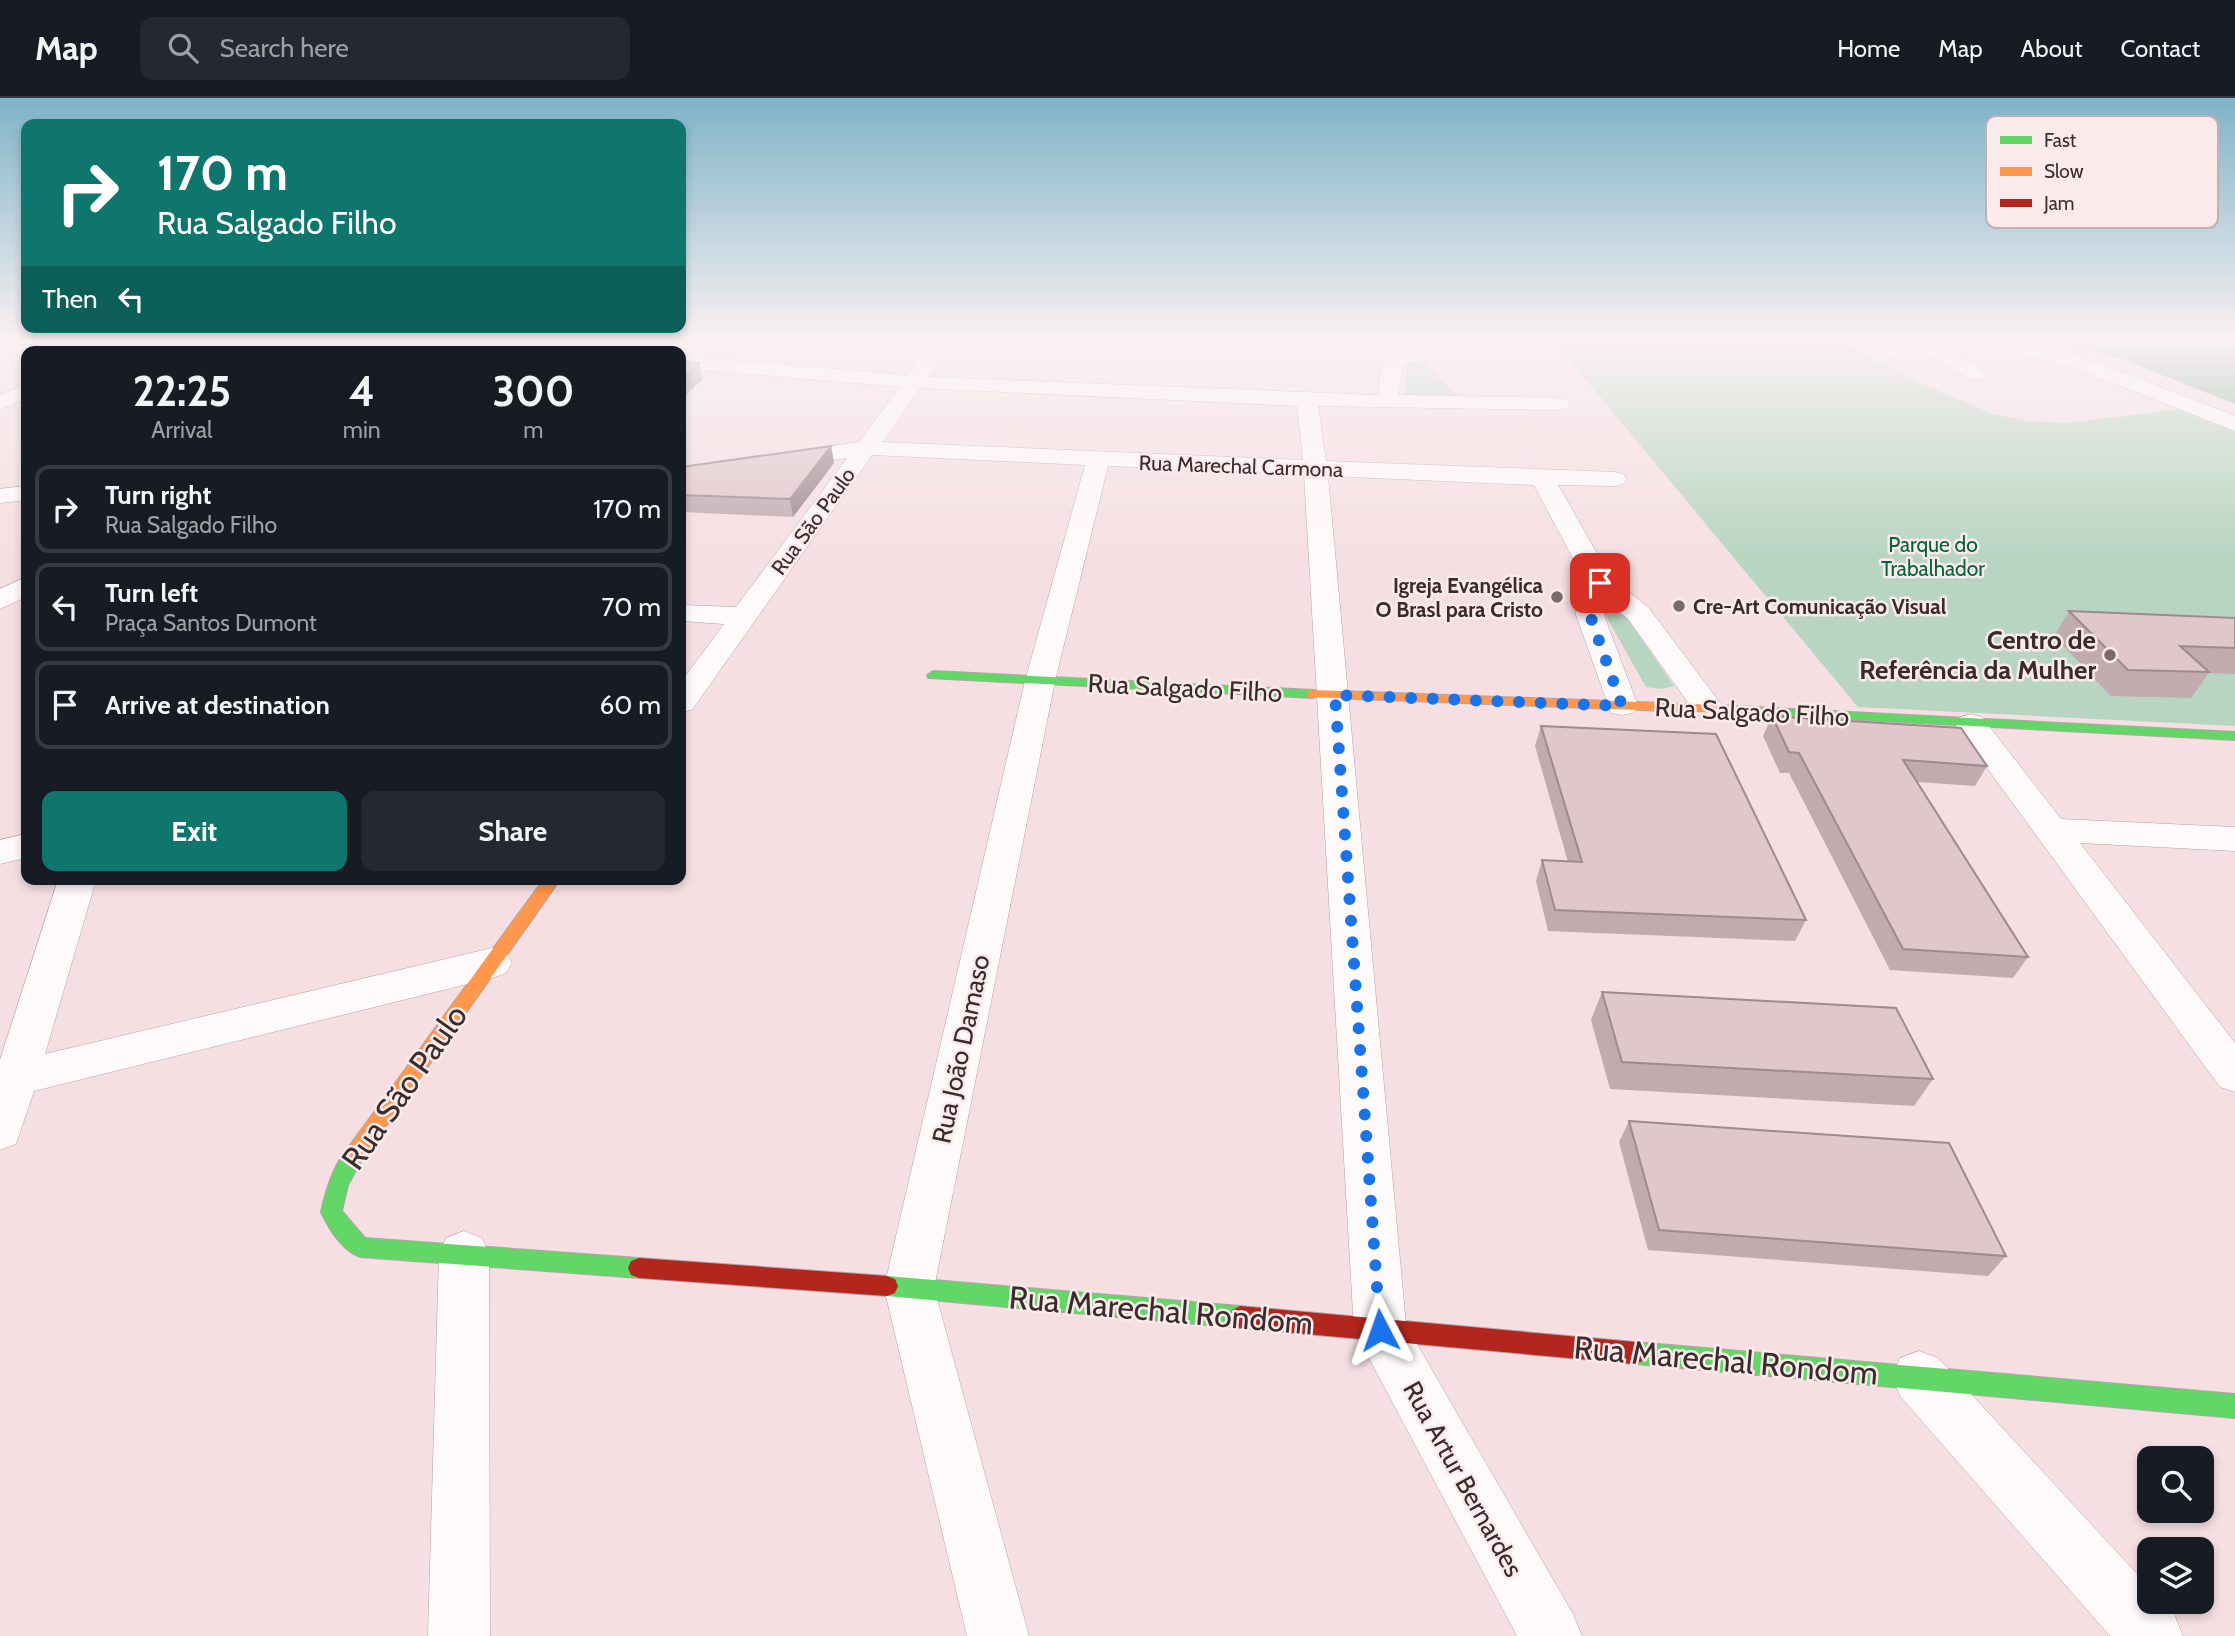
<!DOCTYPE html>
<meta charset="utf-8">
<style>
:root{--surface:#171b24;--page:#242831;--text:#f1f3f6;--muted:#9ea1a6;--line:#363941;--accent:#0f766e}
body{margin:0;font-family:Cabin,sans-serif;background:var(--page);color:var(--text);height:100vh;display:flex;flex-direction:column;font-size:26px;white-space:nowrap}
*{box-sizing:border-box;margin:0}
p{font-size:23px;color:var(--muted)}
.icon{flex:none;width:38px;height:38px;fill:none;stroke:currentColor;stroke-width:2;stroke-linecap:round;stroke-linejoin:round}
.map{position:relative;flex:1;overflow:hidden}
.side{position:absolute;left:21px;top:248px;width:665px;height:539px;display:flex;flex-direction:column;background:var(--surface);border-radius:14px;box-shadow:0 4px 10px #0003}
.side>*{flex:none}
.banner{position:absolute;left:21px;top:21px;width:665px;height:214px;border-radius:14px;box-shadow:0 4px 10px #0003;background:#0f766e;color:#fff;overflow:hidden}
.fabs{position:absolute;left:2137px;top:1348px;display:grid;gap:14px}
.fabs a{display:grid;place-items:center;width:77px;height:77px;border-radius:14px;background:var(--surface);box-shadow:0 4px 10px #0003;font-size:35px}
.pin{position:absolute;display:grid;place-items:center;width:60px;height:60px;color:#fff;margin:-30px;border-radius:14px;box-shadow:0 4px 10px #0006}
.me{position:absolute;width:77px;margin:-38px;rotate:356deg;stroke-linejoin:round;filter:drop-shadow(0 0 5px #0008)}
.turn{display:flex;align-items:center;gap:24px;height:147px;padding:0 21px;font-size:32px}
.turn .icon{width:91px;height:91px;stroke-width:2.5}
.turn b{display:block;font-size:49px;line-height:60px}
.then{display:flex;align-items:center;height:66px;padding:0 21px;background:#0003;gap:14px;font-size:26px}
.eta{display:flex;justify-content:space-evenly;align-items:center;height:119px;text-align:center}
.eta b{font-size:42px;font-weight:700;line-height:49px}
.button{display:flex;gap:14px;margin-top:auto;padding:14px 21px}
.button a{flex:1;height:80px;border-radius:14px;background:var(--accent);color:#fff;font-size:28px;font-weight:700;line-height:80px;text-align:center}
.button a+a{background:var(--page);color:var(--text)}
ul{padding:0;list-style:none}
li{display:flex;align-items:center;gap:21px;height:88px;margin:0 14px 10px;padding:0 7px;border:4px solid var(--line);border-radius:14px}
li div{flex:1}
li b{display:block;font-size:26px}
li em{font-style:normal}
header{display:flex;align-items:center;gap:42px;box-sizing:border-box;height:98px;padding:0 35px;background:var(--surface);border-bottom:2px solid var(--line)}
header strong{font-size:33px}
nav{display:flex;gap:38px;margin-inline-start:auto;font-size:24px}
.search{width:490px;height:63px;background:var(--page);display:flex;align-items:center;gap:18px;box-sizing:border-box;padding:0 24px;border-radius:14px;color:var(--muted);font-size:26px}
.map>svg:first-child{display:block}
</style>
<header>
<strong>Map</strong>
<div class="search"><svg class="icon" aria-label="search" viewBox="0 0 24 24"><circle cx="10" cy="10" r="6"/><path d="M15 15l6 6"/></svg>Search here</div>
<nav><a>Home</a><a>Map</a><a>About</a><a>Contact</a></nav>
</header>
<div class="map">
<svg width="2235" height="1538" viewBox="0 0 2235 1538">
<rect width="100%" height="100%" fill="#f5dfe2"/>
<path fill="#b8d5c2" d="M1552,241H1835L1923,286L1993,316L2029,323L2066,325L2190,310L2235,332V628L1858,609Z
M1412,263L1424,265L1462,302H1404L1407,265Z
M1599,506H1618L1674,588L1662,591L1646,589Z"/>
<path fill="#82b198" d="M2049,241H2235V306L2119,260Z"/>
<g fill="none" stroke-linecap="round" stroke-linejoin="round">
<g stroke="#b5a4a6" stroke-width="1">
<path id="street" d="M123,241H148L128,254H102Z
M414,241H493L569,248L579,254H502L423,247Z
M935,241H954L928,279L1378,297C1380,287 1379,272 1385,263C1394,251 1432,244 1442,256L1439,260L1410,264L1402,268L1399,297L1560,300L1567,302L1571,306L1567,310L1560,312L1318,308L1326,363L1615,374L1623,376L1627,381L1623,386L1615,388L1558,387L1611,480L1648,509L1724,610L1719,617L1708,619L1697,617L1628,521L1605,503L1604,517L1638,608L1633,615L1622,617L1611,615L1576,517V506L1586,485L1534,387L1328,378L1406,1227L1573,1516L1582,1538H1517L1354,1232L1304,376L1108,368L1055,583L934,1190L1029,1538H967L884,1190L1025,583L1085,367L872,357L692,612L681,614V584L724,526L681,523V507L736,509L847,360L681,385V371L859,344L900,289L681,270V258L908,277ZM920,290L1297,308L1303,362L882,344Z
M1908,241H1937L1935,244L1949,250L1988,277L1985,281C1968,286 1936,258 1918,251L1879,264L1869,258L1872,254Z
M1982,241H2017L2060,253L2122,274L2235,318V333L2077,271L1984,245Z
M26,287V301L0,311V297Z
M26,388V402L0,405V391Z
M26,479V499L0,511V491Z
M1971,616L1982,619L2061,721L2235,729V753L2080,745L2235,945V994L2220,989L1960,633L1955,626L1960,619Z
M26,736V760L0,766V742Z
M58,782H96L45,956L492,850L506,855L512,865L506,875L492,880L34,993L16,1046L0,1052V962Z
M464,1133L482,1140L489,1156L490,1538H428L439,1156L446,1140Z
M1919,1253L1938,1260L2149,1489V1503H2163L2174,1516L2183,1538H2110L1900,1298L1892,1279L1900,1260Z"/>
</g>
<g stroke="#b5a4a6" stroke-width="2">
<path id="fast" d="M933,573L1313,592L1320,596L1313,600L928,580L927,577Z
M1717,607L2235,634V642L1712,614L1710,611Z
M357,1045L364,1047L367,1053L348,1087L342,1113L365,1140L639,1160L647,1163L650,1170L647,1177L639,1180L360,1159C342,1152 329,1131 321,1114C325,1095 337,1052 357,1045Z
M887,1178L1240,1208L1248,1212L1251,1219L1248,1226L1240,1230L887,1198L879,1195L876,1188L879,1181Z
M1635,1244L2235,1296V1320L1635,1266L1627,1263L1624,1255L1627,1247Z"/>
</g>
<g stroke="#b5a4a6" stroke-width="2">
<path id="slow" d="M1313,592L1717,607L1724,611L1717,615L1308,599V593Z
M543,782H560L364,1059L357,1061L350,1059L347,1053L350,1047Z"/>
</g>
<g stroke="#b5a4a6" stroke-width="2">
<path id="jam" d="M639,1160L887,1178L895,1181L898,1188L895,1195L887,1198L639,1180L631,1177L628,1170L631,1163Z
M1240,1208L1635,1244L1643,1247L1646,1255L1643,1263L1635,1266L1240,1230L1232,1226L1229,1219L1232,1212Z"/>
</g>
<use href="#street" fill="#fefafb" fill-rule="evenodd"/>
<use href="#fast" fill="#63d668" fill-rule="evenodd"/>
<use href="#slow" fill="#ff974d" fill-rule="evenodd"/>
<use href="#jam" fill="#b3261e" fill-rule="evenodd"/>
</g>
<path fill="#c1abaf" d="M831,348L834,365L793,419L681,414V369Z
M2069,513L2235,520V576L2209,575L2191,600L2111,598L2054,538Z
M1772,618L1987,668L1975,688L1917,684L2028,859L2013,880L1890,872L1789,675H1780L1763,638Z
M1541,628L1806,822L1795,843L1548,833L1536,783L1542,762L1568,764L1535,648Z
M1602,894L1933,981L1914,1008L1610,991L1591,922Z
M1629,1023L2006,1158L1988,1178L1648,1152L1619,1044Z"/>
<path fill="#9d8b8e" d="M699,265L703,281L681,301V282Z
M831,348L834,365L793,419L790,401Z"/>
<path fill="#e0c7cb" stroke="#9d8b8e" stroke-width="2" d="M439,249L539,254H431Z
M681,264L699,265L681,282Z
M831,348L790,401L681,397V369Z
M2069,513L2235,520V550L2180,548L2209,574L2128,572Z
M1772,618L1961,630L1987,668L1903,662L2028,859L1903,851L1799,655L1789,654Z
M1541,628L1716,636L1806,822L1555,812L1542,762L1582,764Z
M1602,894L1896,910L1933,981L1622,964Z
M1629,1023L1949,1045L2006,1158L1659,1132Z"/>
<linearGradient id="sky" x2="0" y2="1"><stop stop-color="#7fb3c8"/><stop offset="0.53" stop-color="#faf1f2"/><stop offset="1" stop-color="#faf1f2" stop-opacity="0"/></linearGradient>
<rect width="2235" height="457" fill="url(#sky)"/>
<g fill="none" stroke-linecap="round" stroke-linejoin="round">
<path stroke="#1a73e8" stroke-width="12" stroke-dasharray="0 21.6" d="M1380,1232L1335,597L1622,608L1590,517V506L1600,485"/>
</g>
<g fill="#7b6a6c" stroke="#fbeaec" stroke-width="2.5">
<circle cx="1557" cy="499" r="7"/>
<circle cx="1679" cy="508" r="7"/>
<circle cx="2110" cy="557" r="7"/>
</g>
<g text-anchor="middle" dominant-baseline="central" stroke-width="5" stroke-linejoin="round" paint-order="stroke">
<g font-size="21" fill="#3a2b2d" stroke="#fbeaec">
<text transform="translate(1241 368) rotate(2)">Rua Marechal Carmona</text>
<text transform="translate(813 423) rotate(-54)">Rua São Paulo</text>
</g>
<g font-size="21" fill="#006440" stroke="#fbeaec">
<text x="1933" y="446">Parque do<tspan x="1933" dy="24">Trabalhador</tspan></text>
</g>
<g font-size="21" font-weight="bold" fill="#3a2b2d" stroke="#fbeaec" text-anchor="end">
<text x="1543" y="487">Igreja Evangélica<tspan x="1543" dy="24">O Brasl para Cristo</tspan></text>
<text x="1693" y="508" text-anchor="start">Cre-Art Comunicação Visual</text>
</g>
<g font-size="26" font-weight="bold" fill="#3a2b2d" stroke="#fbeaec" text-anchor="end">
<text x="2096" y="542">Centro de<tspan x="2096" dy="30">Referência da Mulher</tspan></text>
</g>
<g font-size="26" fill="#3a2b2d" stroke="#fbeaec">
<text transform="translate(1185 590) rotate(3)">Rua Salgado Filho</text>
<text transform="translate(1752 614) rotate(3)">Rua Salgado Filho</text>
<text transform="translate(961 951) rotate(-78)">Rua João Damaso</text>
<text transform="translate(1463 1381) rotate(61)">Rua Artur Bernardes</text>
</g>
<g font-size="32" fill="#3a2b2d" stroke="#fbeaec">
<text transform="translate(404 989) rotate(-55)">Rua São Paulo</text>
<text transform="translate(1161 1212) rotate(5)">Rua Marechal Rondom</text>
<text transform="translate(1726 1262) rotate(5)">Rua Marechal Rondom</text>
</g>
</g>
<rect x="1986" y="18" width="232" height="112" rx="10" fill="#fbeaec" stroke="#c1b1b3" stroke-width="2"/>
<rect x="2000" y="38" width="32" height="8" fill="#63d668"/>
<rect x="2000" y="69" width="32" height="9" fill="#ff974d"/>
<rect x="2000" y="101" width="32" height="8" fill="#b3261e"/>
<g font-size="19" fill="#3a2b2d">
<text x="2044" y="49">Fast</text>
<text x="2044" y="80">Slow</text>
<text x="2044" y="112">Jam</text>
</g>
</svg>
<div class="fabs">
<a><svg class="icon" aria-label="search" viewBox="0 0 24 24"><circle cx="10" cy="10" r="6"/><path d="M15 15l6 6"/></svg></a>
<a><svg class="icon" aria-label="layers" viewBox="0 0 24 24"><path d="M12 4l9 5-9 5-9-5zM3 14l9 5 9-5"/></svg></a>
</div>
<div class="pin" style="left:1600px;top:485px;background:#d93025"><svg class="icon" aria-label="arrive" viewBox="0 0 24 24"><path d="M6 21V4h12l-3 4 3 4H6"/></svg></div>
<svg class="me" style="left:1380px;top:1232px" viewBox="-20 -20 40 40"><path d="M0-17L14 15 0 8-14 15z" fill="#1a73e8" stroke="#fff" stroke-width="4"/></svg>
<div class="banner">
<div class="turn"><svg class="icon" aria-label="right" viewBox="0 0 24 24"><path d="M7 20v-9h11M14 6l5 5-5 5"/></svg><div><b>170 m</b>Rua Salgado Filho</div></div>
<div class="then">Then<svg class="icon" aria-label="left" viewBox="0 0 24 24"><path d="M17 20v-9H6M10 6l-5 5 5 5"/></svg></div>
</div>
<section class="side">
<div class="eta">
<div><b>22:25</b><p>Arrival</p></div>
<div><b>4</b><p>min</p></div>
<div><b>300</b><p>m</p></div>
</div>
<ul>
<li><svg class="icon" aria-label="right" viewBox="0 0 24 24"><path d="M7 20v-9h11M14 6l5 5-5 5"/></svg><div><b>Turn right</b><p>Rua Salgado Filho</p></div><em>170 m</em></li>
<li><svg class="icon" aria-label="left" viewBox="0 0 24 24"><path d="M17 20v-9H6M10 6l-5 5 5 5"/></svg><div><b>Turn left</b><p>Praça Santos Dumont</p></div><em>70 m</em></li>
<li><svg class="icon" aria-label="arrive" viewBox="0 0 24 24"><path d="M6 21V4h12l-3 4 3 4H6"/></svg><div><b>Arrive at destination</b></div><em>60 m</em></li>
</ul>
<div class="button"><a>Exit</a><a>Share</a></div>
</section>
</div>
